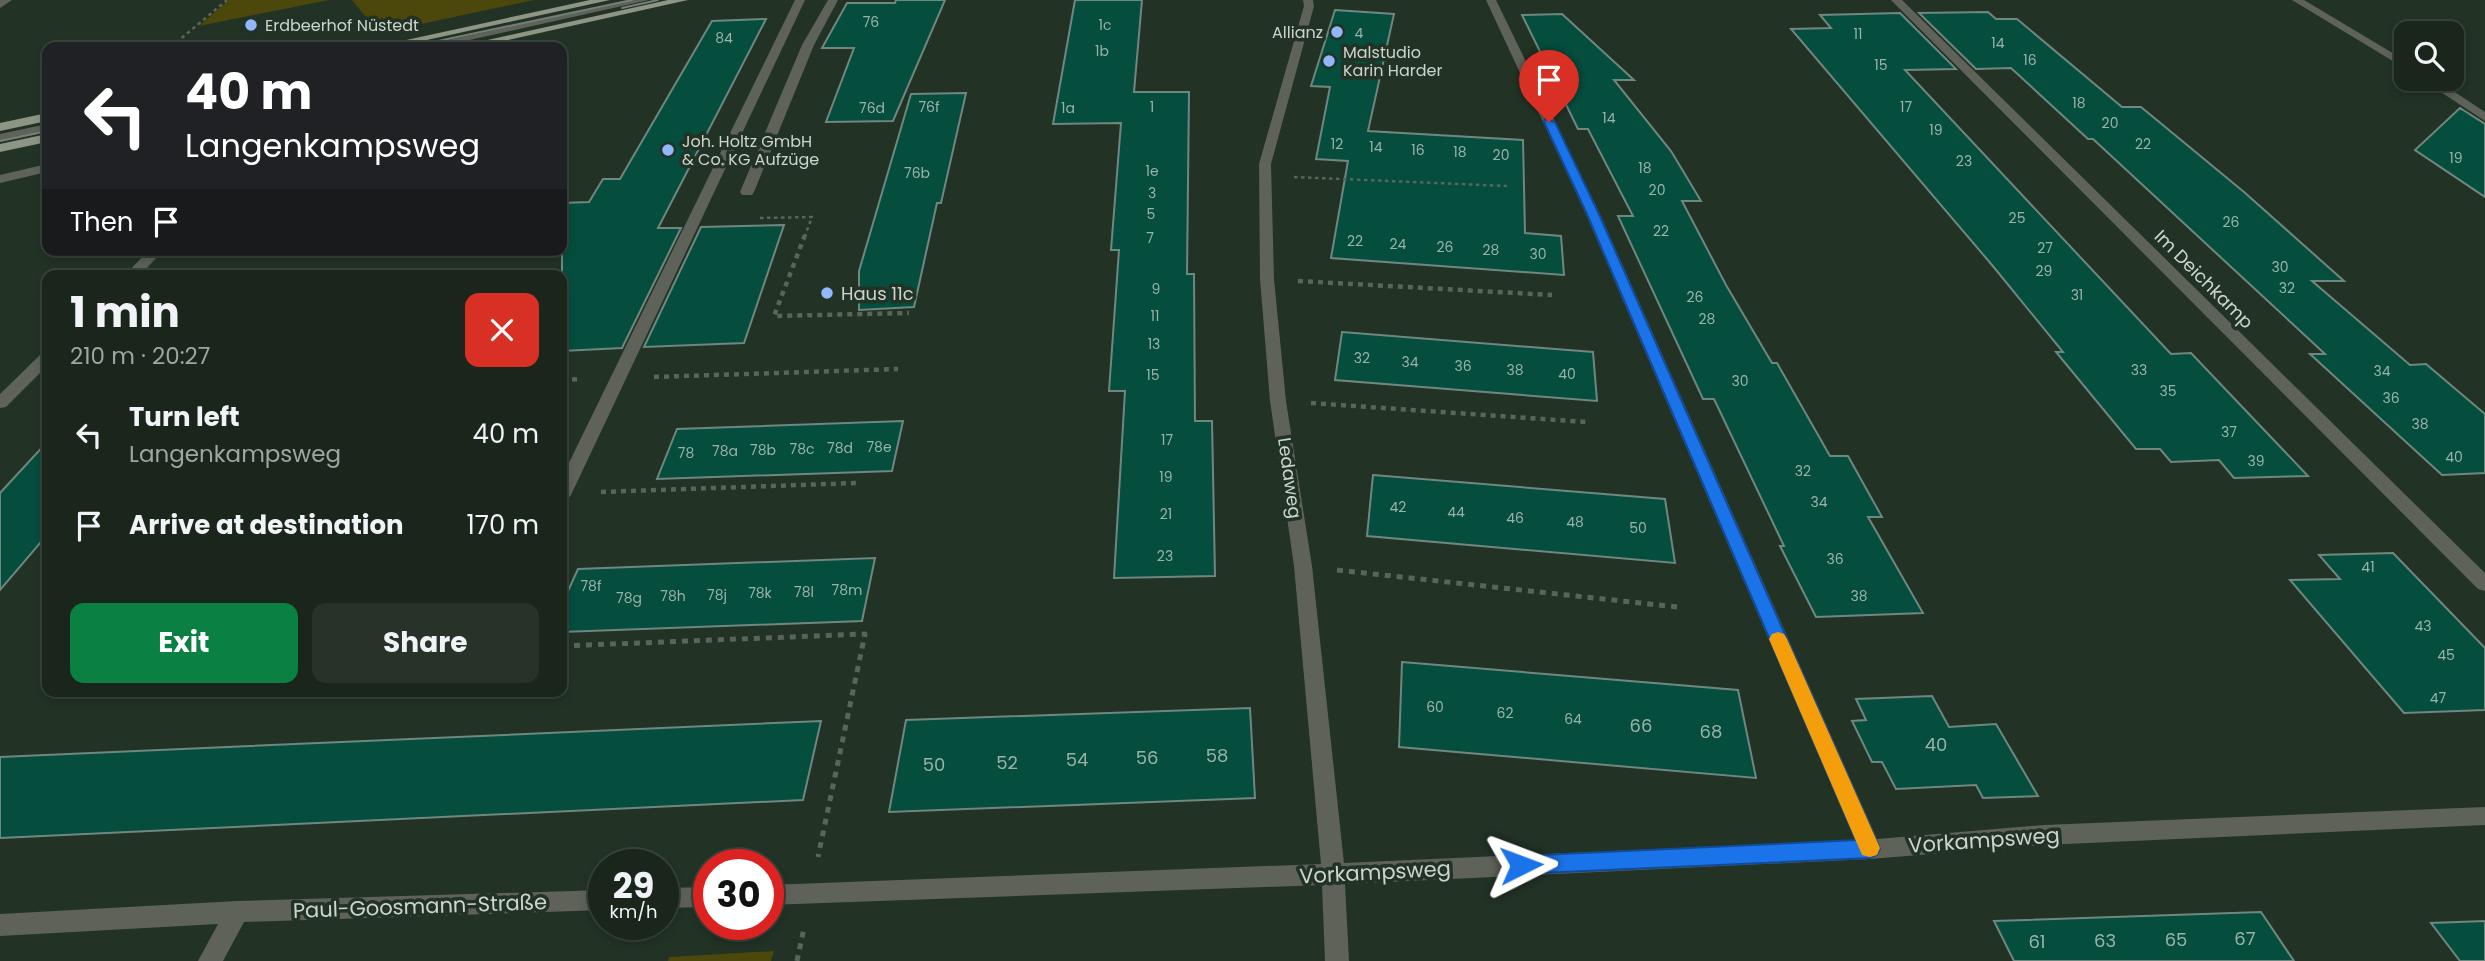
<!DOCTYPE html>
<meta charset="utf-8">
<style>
:root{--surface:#1a261c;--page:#273229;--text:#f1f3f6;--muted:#9fa5a3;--line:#38433b;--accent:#0b8043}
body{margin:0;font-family:Poppins,sans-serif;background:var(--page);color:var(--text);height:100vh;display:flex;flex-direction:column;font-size:26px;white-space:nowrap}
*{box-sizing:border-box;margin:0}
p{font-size:23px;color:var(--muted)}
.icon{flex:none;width:38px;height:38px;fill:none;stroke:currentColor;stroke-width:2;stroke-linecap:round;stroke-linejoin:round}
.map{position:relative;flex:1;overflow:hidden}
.sheet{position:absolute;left:42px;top:270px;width:525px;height:427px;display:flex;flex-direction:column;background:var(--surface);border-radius:14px;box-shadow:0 4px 10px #0003,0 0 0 2px var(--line)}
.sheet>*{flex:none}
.banner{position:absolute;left:42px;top:42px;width:525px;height:214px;border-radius:14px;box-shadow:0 4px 10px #0003,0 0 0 2px var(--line);background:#202124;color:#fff;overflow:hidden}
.buttons{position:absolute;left:2394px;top:21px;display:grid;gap:14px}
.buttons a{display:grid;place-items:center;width:70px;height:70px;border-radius:14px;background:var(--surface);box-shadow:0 4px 10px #0003,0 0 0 2px var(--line);font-size:35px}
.speed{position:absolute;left:588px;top:849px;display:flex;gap:14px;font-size:35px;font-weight:700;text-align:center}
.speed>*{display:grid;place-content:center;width:91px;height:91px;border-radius:50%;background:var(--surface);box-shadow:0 4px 10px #0003,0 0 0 2px var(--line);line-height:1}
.speed small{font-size:18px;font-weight:400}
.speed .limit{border:10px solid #d22;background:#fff;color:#111}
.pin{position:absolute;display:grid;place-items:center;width:60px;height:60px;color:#fff;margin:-72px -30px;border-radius:50% 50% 50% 0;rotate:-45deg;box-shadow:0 0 7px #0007}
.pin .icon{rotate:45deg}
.me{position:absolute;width:77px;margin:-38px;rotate:87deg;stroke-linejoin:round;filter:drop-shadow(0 0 5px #0008)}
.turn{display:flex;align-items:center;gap:24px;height:147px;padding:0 28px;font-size:32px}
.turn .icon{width:91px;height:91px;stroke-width:2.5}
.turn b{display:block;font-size:49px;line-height:60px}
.then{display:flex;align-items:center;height:66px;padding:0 28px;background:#0003;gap:14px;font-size:26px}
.round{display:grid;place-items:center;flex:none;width:74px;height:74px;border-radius:14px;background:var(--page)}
.headline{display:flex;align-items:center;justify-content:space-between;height:119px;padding:0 28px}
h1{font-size:42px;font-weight:700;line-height:52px}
.action{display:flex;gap:14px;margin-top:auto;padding:14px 28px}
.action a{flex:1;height:80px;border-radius:14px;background:var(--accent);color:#fff;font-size:28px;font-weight:700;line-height:80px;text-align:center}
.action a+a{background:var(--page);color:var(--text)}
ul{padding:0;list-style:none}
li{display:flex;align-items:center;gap:21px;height:91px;padding:0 28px}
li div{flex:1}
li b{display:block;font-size:26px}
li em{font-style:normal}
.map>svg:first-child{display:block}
</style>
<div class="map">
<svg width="2485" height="961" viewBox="0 0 2485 961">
<rect width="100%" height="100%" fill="#223225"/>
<path fill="#4c480b" d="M229,0H329L199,26Z
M352,0H534L379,33Z
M774,951L771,961H668L669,957Z"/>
<path fill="#054d3d" stroke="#6f877f" stroke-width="2" d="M896,0H945L893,121L826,122L854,48H822L847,3H895Z
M1075,0H1142L1134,92H1189L1187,274H1194L1195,421H1212L1215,576L1114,578L1125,391H1109L1119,250H1111L1121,123L1053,124Z
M1335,10L1394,14L1368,131L1523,140L1525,233L1561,236L1564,275L1331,258L1348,161L1316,159L1330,87L1311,86Z
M1988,12L1996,19H2017L2122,107H2141L2244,192L2344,281H2312L2410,365L2426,364L2485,414V473L2442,475L2310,354H2325L2093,139H2088L2011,68L1976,69L1919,13Z
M1900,13L1956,69L1905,70L2171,354L2191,353L2308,476L2234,478L2219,460L2171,462L2160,449H2136L2056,352H2063L1992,265L1791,29L1831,28L1820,15Z
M1562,14L1634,80H1614L1671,151L1701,201H1682L1726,285L1772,363H1777L1830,456H1848L1882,517H1868L1923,613L1816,617L1780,546H1784L1714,399H1703L1618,216H1633L1588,129H1578L1522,15Z
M766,19L658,228H681L622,348L562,351V203L589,202L603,179H620L712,21Z
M966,93L941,203H937L914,307L859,310V271L911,94Z
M2460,108L2485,124V197L2415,150Z
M784,225L744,343L644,347L701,227Z
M1342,332L1593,352L1597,401L1335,380Z
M903,421L892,471L657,479L677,429Z
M47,442V535L0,590V493Z
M1373,475L1665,499L1675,563L1367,536Z
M2393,553L2485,648V710L2404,713L2290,580L2340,579L2319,555Z
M875,558L862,621L562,632V604L578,569Z
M1402,662L1738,690L1756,778L1399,747Z
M1932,696L1949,727L1996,724L2038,796L1983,798L1976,785L1896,789L1882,762H1872L1852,721L1866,720L1856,699Z
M1250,708L1255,798L889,812L906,720Z
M821,721L803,800L0,838V757Z
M2261,912L2294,961H2014L1994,921Z
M2485,921V961H2460L2431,923Z"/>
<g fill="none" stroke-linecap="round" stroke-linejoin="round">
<path stroke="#58665a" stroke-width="2.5" stroke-dasharray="3.5 3.5" stroke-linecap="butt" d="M171,47L227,0
M1294,177L1507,186
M760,218L812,217L805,236"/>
<path stroke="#58665a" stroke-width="4.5" stroke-dasharray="5 5" stroke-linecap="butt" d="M805,235L774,316L909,313
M1298,281L1552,295
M654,377L898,369
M562,380L582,379
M1311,403L1586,422
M601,492L856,483"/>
<path stroke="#58665a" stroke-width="5" stroke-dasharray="6 6" stroke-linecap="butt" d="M1337,570L1677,607
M562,646L865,634L818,857
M797,961L804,928"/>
<path fill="#5e6259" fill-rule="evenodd" d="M0,0H12L0,8Z
M629,0H649L438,47H417Z
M795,0H805L571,495L568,499L562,501V477Z
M828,0H838L814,45L754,192L752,195H742L740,192L802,45Z
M1303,0H1313L1314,6L1271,164L1274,279L1286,401L1312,566L1344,863L1855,840L1585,212L1486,0H1496L1599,212L1877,839L2044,825L2485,807V825L2044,845L1870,859L1345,884L1349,961H1325L1322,885L768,905V885L1321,864L1294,566L1270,401L1260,279L1259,164L1304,6Z
M1891,0H1902L2485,573V591L2478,589Z
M2292,0H2304L2406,61V69Z
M2421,79H2435L2485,112V121Z
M47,124V132L0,142V134Z
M47,164V172L0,183V175Z
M149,250H164L140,275H125Z
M47,352V366L6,407L0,408V394L41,354Z
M709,887V907L663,908V888Z
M604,890V910L244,922L223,961H198L218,924L0,936V914L237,901Z"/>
<path fill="#8d9584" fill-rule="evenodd" d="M590,0H610L395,47H374Z
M668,0H688L477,47H456Z
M47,113V121L0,131V123Z
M47,134V142L0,152V144Z"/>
<path stroke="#738075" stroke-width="2" d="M622,8L658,0
M410,47L632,0
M0,141L47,131"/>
</g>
<path fill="#1a73e8" stroke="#114b97" stroke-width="2" d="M1545,119L1555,122L1598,212L1880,849L1877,855L1870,858L1521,874L1513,871L1510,865L1513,859L1521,856L1856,840L1586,212L1544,122Z"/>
<path fill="#f59e0b" d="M1778,632L1784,634L1787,639L1880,848L1877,855L1870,857L1862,855L1859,848L1769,639L1772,634Z"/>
<g fill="#91b8fd" stroke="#223225" stroke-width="2.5">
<circle cx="251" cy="25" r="7"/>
<circle cx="1337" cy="32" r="7"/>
<circle cx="1329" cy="61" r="7"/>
<circle cx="668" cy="150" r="7"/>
<circle cx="827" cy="293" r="7"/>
</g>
<g text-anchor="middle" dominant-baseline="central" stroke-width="7" stroke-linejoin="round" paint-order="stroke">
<g font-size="14" fill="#9ab3a9">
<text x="871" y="22">76</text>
<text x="1105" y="25">1c</text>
<text x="1359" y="33">4</text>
<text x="1858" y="34">11</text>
<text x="724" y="38">84</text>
<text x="1998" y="43">14</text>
<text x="1102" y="51">1b</text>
<text x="2030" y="60">16</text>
<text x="1881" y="65">15</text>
<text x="2079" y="103">18</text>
<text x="929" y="107">76f</text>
<text x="1152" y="107">1</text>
<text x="1906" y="107">17</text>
<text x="872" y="108">76d</text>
<text x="1068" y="108">1a</text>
<text x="1609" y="118">14</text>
<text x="2110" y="123">20</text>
<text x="1936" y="130">19</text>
<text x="1337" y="144">12</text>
<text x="2143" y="144">22</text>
<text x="1376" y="147">14</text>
<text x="1418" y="150">16</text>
<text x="1460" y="152">18</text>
<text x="1501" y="155">20</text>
<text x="2456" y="158">19</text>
<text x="1964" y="161">23</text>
<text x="1645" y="168">18</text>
<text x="1152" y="171">1e</text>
<text x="917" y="173">76b</text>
<text x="1657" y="190">20</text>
<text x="1152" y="193">3</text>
<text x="1151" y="214">5</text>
<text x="2017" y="218">25</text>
<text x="2231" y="222">26</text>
<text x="1661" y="231">22</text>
<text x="1150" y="238">7</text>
<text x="1355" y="241">22</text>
<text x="1398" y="244">24</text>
<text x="1445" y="247">26</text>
<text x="2045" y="248">27</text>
<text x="1491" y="250">28</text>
<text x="1538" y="254">30</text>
<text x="2280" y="267">30</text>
<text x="2044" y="271">29</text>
<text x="2287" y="288">32</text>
<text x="1156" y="289">9</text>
<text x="2077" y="295">31</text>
<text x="1695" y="297">26</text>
<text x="1155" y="316">11</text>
<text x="1707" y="319">28</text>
<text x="1154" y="344">13</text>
<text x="1362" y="358">32</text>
<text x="1410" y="362">34</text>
<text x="1463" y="366">36</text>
<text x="1515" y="370">38</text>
<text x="2139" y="370">33</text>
<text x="2382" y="371">34</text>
<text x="1567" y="374">40</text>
<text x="1153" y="375">15</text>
<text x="1740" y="381">30</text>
<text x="2168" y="391">35</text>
<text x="2391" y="398">36</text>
<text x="2420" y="424">38</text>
<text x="2229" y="432">37</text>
<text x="1167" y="440">17</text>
<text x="879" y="447">78e</text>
<text x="840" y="448">78d</text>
<text x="802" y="449">78c</text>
<text x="763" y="450">78b</text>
<text x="725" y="451">78a</text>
<text x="686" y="453">78</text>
<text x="2454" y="457">40</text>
<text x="2256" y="461">39</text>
<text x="1803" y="471">32</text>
<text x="1166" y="477">19</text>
<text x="1819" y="502">34</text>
<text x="1398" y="507">42</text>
<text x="1456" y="512">44</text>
<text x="1166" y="514">21</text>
<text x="1515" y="518">46</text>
<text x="1575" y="522">48</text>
<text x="1638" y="528">50</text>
<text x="1165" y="556">23</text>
<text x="1835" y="559">36</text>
<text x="2368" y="567">41</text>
<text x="591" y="586">78f</text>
<text x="847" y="590">78m</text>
<text x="804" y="592">78l</text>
<text x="760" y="593">78k</text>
<text x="717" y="595">78j</text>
<text x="673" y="596">78h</text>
<text x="1859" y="596">38</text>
<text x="629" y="598">78g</text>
<text x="2423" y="626">43</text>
<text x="2446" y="655">45</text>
<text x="2438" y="698">47</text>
<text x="1435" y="707">60</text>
<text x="1505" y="713">62</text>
<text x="1573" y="719">64</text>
</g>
<g font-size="16" fill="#ccd5cd" stroke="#223225" text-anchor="start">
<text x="265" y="25">Erdbeerhof Nüstedt</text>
<text x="1323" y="32" text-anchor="end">Allianz</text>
<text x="1343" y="52">Malstudio<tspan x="1343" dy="18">Karin Harder</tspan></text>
<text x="682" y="141">Joh. Holtz GmbH<tspan x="682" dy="18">&amp; Co. KG Aufzüge</tspan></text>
</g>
<g font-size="18" fill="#ccd5cd" stroke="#223225">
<text transform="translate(2204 279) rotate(45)">Im Deichkamp</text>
<text transform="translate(1290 478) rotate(82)">Ledaweg</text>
</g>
<g font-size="18" fill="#ccd5cd" stroke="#223225" text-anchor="start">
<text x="841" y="293">Haus 11c</text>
</g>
<g font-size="18" fill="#9ab3a9">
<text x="1641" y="725">66</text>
<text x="1711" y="731">68</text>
<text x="1936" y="744">40</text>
<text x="1217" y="755">58</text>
<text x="1147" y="757">56</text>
<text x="1077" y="759">54</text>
<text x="1007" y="762">52</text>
<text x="934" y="764">50</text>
<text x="2245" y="938">67</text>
<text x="2176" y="939">65</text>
<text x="2105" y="940">63</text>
<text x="2037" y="941">61</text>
</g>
<g font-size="21" fill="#ccd5cd" stroke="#223225">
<text transform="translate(1984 840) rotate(-4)">Vorkampsweg</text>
<text transform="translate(1375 872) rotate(-3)">Vorkampsweg</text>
<text transform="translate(420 906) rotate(-2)">Paul-Goosmann-Straße</text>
</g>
</g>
</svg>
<div class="buttons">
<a><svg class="icon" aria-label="search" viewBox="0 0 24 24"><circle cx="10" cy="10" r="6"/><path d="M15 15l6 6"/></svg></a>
</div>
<div class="speed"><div>29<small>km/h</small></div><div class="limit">30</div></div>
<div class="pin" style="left:1549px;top:122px;background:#d93025"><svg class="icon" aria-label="arrive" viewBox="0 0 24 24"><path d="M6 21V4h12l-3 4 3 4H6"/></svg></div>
<svg class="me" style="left:1521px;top:865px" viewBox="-20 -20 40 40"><path d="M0-17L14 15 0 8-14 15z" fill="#1a73e8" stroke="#fff" stroke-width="4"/></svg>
<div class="banner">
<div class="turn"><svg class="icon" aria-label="left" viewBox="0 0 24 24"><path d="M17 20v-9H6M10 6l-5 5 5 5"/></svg><div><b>40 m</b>Langenkampsweg</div></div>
<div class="then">Then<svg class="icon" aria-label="arrive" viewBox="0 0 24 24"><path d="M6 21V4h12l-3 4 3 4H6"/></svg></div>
</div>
<section class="sheet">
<div class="headline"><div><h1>1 min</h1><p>210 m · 20:27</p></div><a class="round" style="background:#d93025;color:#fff"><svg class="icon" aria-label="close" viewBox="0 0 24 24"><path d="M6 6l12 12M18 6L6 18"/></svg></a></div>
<ul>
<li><svg class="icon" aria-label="left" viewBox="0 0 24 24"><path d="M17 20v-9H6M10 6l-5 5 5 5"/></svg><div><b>Turn left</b><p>Langenkampsweg</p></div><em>40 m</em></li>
<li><svg class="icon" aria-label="arrive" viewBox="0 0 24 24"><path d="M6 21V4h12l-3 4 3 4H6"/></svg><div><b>Arrive at destination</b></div><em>170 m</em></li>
</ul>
<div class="action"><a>Exit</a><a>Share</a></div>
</section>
</div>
